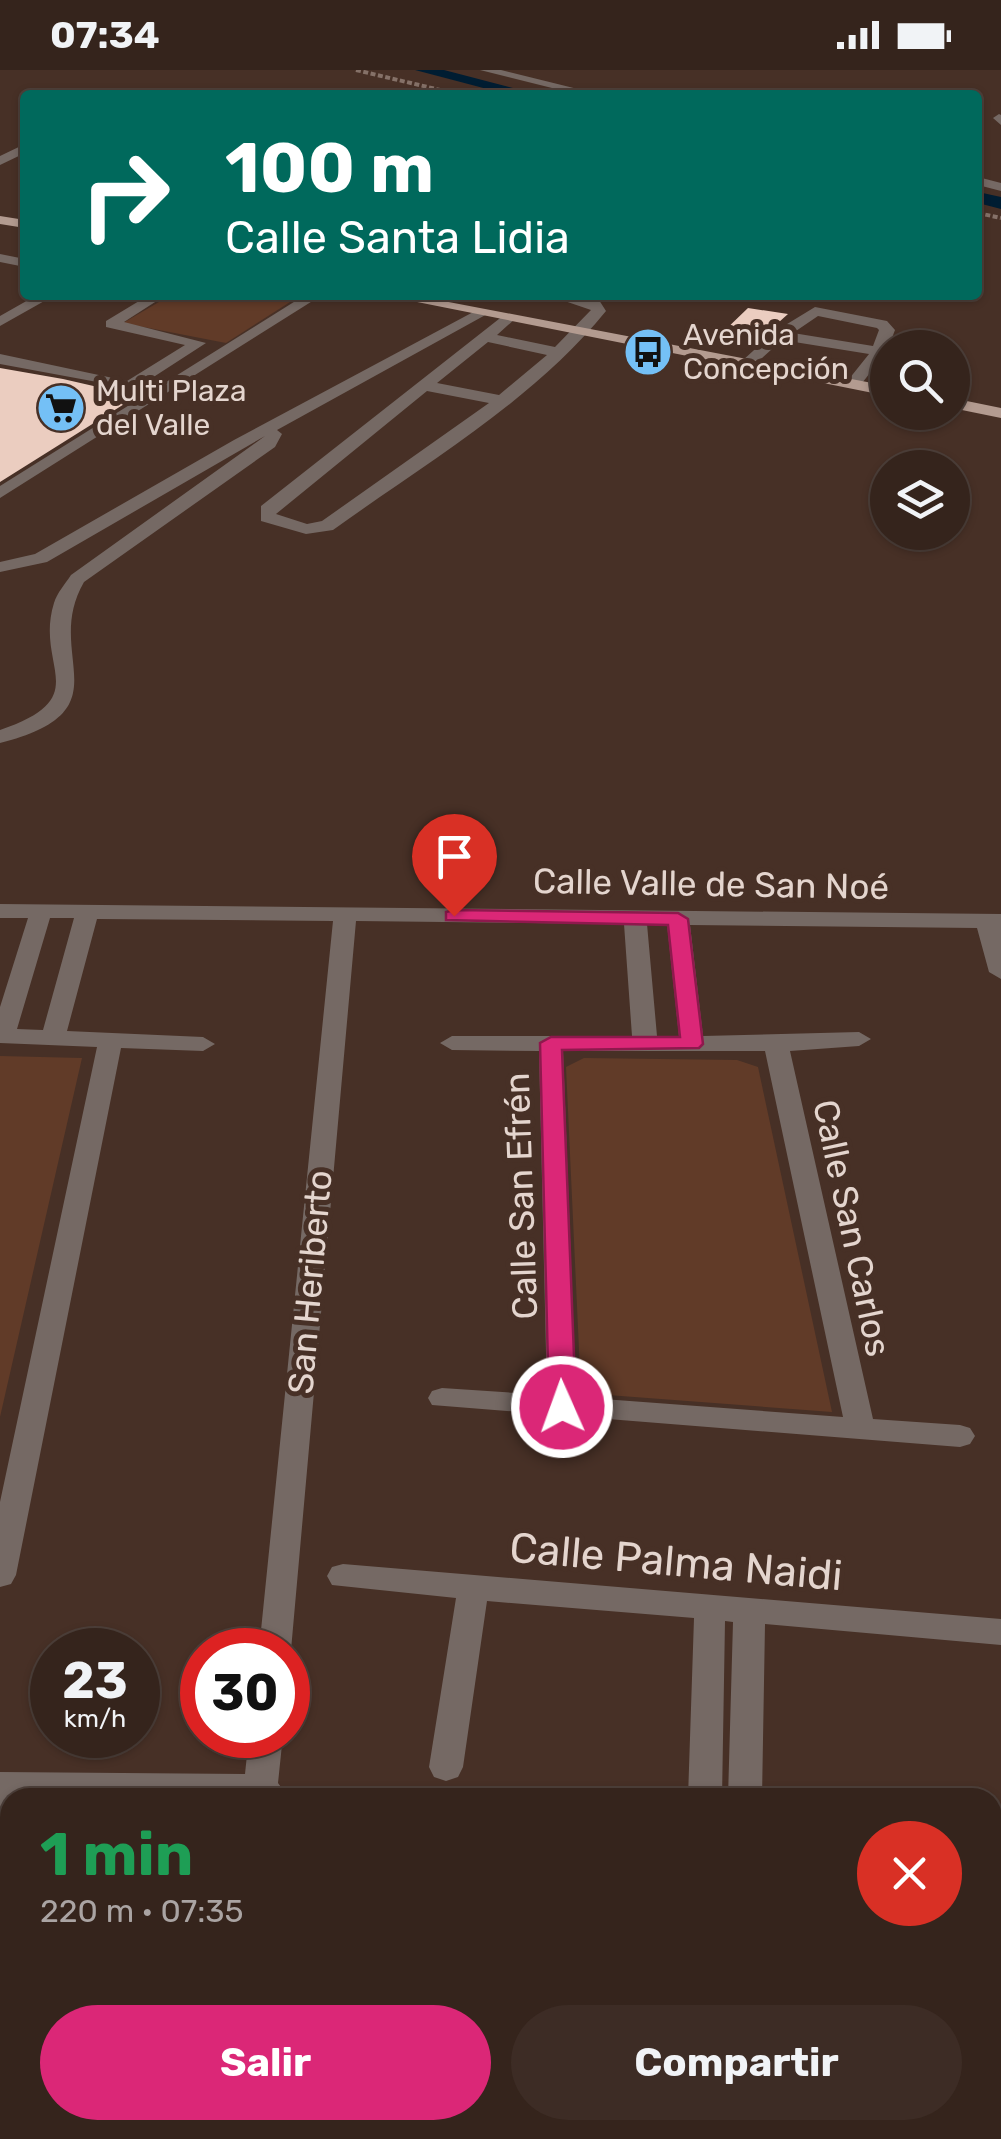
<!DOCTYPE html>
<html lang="es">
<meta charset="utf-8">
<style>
:root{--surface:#35241c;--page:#3d2c25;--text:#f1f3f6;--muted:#aaa4a3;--line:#4f413b;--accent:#db2777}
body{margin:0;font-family:Rubik,sans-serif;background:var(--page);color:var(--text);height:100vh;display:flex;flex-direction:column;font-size:38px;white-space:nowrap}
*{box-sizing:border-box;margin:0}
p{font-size:32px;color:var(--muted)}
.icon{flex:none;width:55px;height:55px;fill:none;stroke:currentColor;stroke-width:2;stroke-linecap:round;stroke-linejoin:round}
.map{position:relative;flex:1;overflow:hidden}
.details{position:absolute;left:0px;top:1718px;width:1002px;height:352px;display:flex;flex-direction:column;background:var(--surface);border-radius:30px 30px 0 0;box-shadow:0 2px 8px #0004,0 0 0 2px var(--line)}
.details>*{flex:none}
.guide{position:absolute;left:20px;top:20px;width:962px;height:210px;border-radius:10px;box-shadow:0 2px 8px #0004,0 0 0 2px var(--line);background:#00695c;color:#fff;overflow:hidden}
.controls{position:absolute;left:870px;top:260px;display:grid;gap:20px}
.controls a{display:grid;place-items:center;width:100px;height:100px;border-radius:50%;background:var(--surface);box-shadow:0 2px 8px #0004,0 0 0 2px var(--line);font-size:50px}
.speed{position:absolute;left:30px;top:1558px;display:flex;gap:20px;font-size:50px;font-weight:700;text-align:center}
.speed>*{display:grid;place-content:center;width:130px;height:130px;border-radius:50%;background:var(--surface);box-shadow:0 2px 8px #0004,0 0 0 2px var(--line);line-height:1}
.speed small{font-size:25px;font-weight:400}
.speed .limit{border:15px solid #d22;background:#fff;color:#111}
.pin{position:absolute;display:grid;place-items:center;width:85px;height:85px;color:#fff;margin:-102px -42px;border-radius:50% 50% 50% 0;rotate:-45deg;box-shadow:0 0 10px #0007}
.pin .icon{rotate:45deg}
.me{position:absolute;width:110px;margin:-55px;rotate:358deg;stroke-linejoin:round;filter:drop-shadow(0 0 8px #0008)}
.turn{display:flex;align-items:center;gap:35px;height:210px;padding:0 40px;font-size:45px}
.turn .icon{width:130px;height:130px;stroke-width:2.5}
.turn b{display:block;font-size:70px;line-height:85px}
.round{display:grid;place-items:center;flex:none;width:105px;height:105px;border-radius:52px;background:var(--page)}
.overview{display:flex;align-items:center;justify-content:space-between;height:170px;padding:0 40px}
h1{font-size:60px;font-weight:700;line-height:75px;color:#1e9e55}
.button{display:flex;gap:20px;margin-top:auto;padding:20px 40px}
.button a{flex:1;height:115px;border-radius:60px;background:var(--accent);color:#fff;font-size:40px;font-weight:700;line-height:115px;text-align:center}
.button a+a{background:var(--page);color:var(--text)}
.status{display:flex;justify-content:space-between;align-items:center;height:70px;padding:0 50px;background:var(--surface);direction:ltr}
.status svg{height:28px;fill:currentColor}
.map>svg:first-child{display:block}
</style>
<div class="status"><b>07:34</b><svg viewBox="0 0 49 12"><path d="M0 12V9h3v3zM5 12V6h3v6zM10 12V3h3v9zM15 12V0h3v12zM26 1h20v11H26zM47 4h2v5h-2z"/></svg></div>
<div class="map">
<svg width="1001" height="2069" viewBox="0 0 1001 2069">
<rect width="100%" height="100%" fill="#473026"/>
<path fill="#613b28" d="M171,225H301L226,273L123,253Z
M0,986L82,988L0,1347Z
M584,988L737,990L758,997L832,1342L581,1323L566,997Z"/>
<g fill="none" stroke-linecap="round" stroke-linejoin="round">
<path fill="#001d32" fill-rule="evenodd" d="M415,0H444L540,25H510Z
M978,122L1001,127V139L978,133Z"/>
</g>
<path fill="#ebcdc0" d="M748,238L788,244L759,270L721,264Z
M0,298L63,309L137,326L0,412Z"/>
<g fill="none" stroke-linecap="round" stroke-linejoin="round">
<path stroke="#857168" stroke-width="4" stroke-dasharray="5 2.5" stroke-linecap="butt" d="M356,0L461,25
M978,143L1001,148"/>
<path fill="#756964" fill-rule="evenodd" d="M480,0H501L602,25H580Z
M999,44L1001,45V55L993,48Z
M25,74V83L0,95V86Z
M978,107L1001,113V121L978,115Z
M0,184L25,189V197L0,192Z
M37,225H55L0,256V246Z
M149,225H166L124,252L206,273L135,319L0,294V284L127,311L185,275L106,257V251Z
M305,225H322L0,428V416Z
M547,225L599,230L606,241C533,331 426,393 333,460L306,464L261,451V436L504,245L516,248L497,265L555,277L591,240ZM488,272L547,285L499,325L437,313ZM427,321L489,333L322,451L307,454L276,444Z
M815,237L887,251L895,260L887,281L859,317L845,314L869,284L782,270L752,297H742V291L774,262ZM818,246L877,258L879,260L873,276L793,263Z
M477,240L489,243L277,360L282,364L275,377L84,512C41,586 129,640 0,673V660C97,627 34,597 54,533C57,523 65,514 71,505L265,366L47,492L0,502V492L35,484L234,370Z
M0,834L1001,844V909L989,902L977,858L690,855L703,966L859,962L871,969L859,976L790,981L873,1349L960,1355L970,1358L975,1366L970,1374L960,1377L432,1335L428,1328L432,1321L442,1318L547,1325L539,981L452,980L440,973L452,966H632L624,854L356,851L291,1580L288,1587V1580H259L333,851L97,849L67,961L203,967L215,974L203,981L121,978L16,1505L11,1514L0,1517V1432L97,977L0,973V937L28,848H0ZM50,848H74L43,960L17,959ZM647,854H667L679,966H657ZM563,981H765L843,1347L576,1327Z
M343,1494L1001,1549V1575L765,1554L762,1728H728L733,1552L725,1551L722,1728H688L694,1548L487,1531L463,1697L458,1707L446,1711L434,1707L429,1697L456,1528L332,1515L327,1506L332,1497Z
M249,1665H283L278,1713L289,1728H10V1760L0,1759V1702L245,1704Z
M992,1878L1001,1879V1911L992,1910Z
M158,2060H196L194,2069H156Z
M421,2060H459L457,2069H419Z
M746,2060H784L783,2069H745Z"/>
<path fill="#b39b90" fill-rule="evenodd" d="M0,146L25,150V158L0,154Z
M382,225H412L888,316V326Z
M952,328L1001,338V348L952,338Z"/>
</g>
<path fill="#db2777" stroke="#8e194d" stroke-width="2.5" d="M454,840L678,843L688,849L703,974L699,978L562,980L576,1337L562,1346L549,1337L540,973L551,967H680L668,855L446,850V842Z"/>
<defs>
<g id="bus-disc" transform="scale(2.5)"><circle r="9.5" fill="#74c0f6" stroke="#473026"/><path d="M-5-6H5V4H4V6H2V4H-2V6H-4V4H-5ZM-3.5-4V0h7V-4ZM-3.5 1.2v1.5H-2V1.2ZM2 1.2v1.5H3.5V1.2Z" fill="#111"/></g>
<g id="supermarket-disc" transform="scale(2.5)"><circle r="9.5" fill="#74c0f6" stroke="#473026"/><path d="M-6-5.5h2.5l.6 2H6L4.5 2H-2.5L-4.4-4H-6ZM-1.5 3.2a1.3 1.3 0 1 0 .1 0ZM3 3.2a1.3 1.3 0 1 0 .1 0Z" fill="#111"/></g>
</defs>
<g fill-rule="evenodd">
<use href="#bus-disc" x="648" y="282"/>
<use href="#supermarket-disc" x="61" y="338"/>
</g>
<g text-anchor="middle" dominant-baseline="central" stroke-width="10" stroke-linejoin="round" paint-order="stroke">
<g font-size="30" fill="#e4d5ce" stroke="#473026" text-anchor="start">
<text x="683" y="265">Avenida<tspan x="683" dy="34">Concepción</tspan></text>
<text x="96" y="321">Multi Plaza<tspan x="96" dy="34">del Valle</tspan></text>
</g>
<g font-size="35" fill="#e4d5ce" stroke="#473026">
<text transform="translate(711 814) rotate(1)">Calle Valle de San Noé</text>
<text transform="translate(521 1126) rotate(-92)">Calle San Efrén</text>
<text transform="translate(852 1158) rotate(78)">Calle San Carlos</text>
<text transform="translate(310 1212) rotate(-85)">San Heriberto</text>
</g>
<g font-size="42" fill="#e4d5ce" stroke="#473026">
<text transform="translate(676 1492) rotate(5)">Calle Palma Naidi</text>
</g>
</g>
</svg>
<div class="controls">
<a><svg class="icon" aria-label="search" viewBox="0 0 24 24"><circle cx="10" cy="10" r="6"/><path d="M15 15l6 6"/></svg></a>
<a><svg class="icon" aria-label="layers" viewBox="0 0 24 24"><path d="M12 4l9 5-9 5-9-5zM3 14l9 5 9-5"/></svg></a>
</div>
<div class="speed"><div>23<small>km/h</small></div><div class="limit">30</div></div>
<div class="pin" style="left:454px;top:846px;background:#d93025"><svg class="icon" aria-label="arrive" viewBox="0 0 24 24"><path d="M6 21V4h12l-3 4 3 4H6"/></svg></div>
<svg class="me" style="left:562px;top:1337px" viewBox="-20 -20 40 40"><circle r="17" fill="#db2777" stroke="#fff" stroke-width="3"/><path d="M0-11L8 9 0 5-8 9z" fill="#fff"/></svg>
<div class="guide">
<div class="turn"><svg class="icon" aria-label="right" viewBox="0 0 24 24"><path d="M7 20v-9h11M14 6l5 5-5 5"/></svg><div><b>100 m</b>Calle Santa Lidia</div></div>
</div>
<section class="details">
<div class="overview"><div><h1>1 min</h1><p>220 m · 07:35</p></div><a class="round" style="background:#d93025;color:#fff"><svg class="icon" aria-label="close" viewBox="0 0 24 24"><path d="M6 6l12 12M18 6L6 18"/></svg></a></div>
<div class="button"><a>Salir</a><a>Compartir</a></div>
</section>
</div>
